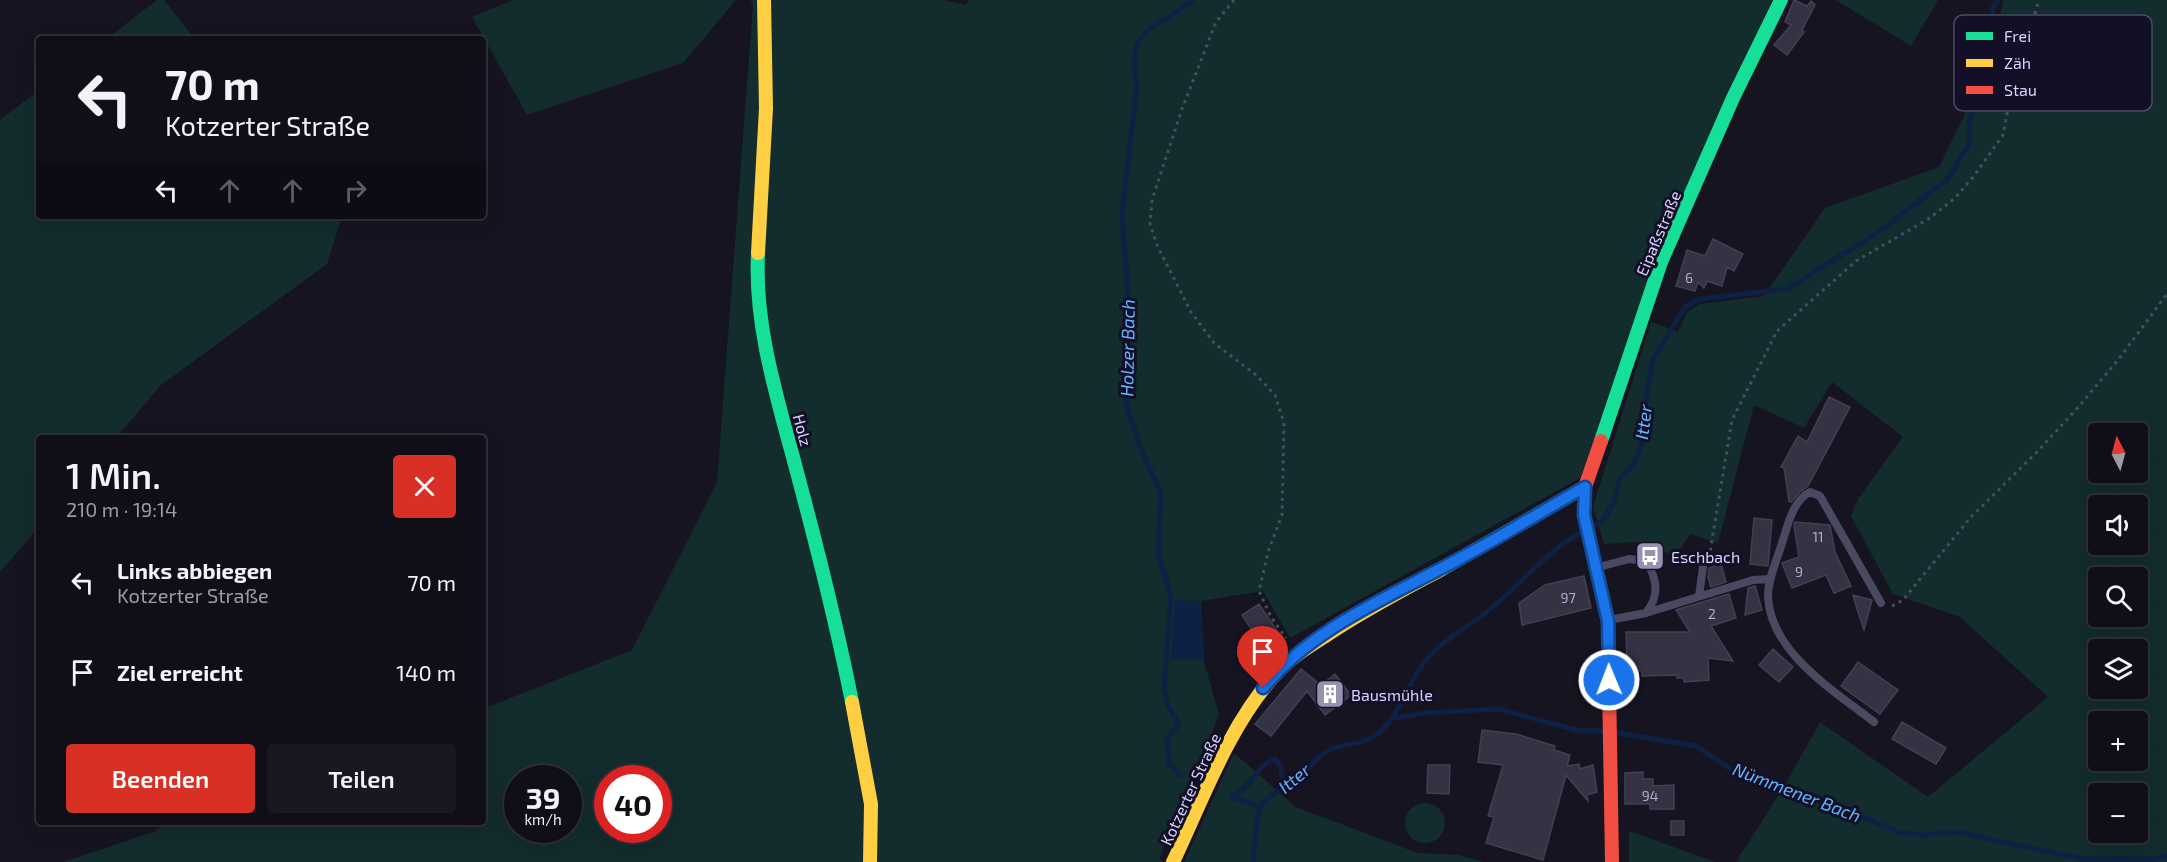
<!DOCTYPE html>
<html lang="de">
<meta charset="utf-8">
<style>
:root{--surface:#100f19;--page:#191822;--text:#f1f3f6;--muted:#9c9ca2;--line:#302f38;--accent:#d93025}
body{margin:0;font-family:"Exo 2",sans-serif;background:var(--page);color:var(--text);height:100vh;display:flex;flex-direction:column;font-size:22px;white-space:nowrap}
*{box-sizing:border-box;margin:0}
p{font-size:20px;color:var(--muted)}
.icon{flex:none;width:33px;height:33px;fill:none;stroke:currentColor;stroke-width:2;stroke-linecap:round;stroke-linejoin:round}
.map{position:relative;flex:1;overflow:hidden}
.panel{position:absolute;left:36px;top:435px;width:450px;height:390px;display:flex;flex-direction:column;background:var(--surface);border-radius:6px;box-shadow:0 6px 24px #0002,0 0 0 2px var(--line)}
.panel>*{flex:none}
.hud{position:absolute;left:36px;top:36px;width:450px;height:183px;border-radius:6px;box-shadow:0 6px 24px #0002,0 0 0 2px var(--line);background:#100f19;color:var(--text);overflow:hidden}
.needle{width:39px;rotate:354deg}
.fabs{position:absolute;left:2088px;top:423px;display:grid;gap:12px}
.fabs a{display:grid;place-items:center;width:60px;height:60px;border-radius:6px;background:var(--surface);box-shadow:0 6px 24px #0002,0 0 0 2px var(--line);font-size:30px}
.speed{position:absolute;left:504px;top:765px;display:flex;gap:12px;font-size:30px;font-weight:700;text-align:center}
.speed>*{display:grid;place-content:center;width:78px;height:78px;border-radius:50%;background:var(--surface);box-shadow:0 6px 24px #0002,0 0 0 2px var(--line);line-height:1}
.speed small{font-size:15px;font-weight:400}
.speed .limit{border:9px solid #d22;background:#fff;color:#111}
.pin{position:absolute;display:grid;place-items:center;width:51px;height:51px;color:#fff;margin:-62px -26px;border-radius:50% 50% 50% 0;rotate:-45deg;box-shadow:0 0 6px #0007}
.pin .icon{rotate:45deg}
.me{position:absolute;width:66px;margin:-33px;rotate:359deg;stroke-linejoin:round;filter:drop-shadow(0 0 4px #0008)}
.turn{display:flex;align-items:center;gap:21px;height:126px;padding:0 30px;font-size:27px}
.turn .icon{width:78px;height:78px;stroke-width:2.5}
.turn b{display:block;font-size:42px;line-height:51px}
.lanes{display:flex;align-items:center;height:57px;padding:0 30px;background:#0003;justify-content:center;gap:30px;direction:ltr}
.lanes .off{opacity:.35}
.round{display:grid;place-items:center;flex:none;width:63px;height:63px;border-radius:6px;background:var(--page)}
.overview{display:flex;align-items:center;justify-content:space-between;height:102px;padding:0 30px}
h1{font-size:36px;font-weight:600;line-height:45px}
.button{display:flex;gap:12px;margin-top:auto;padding:12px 30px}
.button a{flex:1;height:69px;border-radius:6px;background:var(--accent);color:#fff;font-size:24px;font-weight:600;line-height:69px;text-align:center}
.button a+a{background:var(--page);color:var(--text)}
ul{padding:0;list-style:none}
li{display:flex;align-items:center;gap:18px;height:90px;padding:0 30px}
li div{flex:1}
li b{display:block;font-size:22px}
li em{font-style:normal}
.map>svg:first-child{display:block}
</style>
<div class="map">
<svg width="2167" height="862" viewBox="0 0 2167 862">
<rect width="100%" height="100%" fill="#161421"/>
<path fill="#132c2d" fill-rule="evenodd" d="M157,0H164L195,39H106Z
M513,0H736L683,63L527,115L472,17Z
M750,0H944L966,5L969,0H1772L1580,478L1290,638L1263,591L1201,601L1204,661L1219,715L1159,859L1163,862H64L156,831L167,822H483V709L632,650L717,482L753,4ZM518,778H568V830H518ZM608,778H658V830H608Z
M1836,0H1938L1911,46Z
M2003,0H2167V862H1736L1786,783L1820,722L1928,797L2048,697L1960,617L1893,594L1851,516L1858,499L1903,437L1832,382L1804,428L1754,405L1718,543L1690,534L1676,556L1638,542L1604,544L1593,507L1651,322L1678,332L1687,312L1700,304L1764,296L1825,208L1939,167L1991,60ZM2098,434H2138V472H2098ZM2098,506H2138V544H2098ZM2098,578H2138V616H2098ZM2098,650H2138V688H2098ZM2098,722H2138V760H2098ZM2098,794H2138V832H2098Z
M39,90V216H338L341,220L327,264L161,385L116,438H39V527L0,572V120Z
M1234,753L1296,807L1418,853L1459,855L1483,862H1184Z
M1405 823a20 20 0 1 1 40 0a20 20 0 1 1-40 0Z
M1629,831L1716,862H1629Z"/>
<path fill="#0d2144" d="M1175,600L1200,601L1204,661L1171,659Z"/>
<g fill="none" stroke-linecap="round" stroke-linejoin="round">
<path stroke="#0d2144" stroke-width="5" d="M1593,526L1603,521L1614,501L1620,478L1633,465L1642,444V420L1653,360L1685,307L1700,299L1787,289L1877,233L1948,179L1969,144L1970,117L1994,83L2005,49L1992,9L1998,0
M1395,718L1425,713L1498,709L1580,731H1604
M1617,733L1696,746L1735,772L1796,794L1815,797L1898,832L1923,835L1956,832L2083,859H2153L2167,856
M1181,776L1169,763L1167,738L1179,724L1168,706L1164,689L1171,597L1158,553L1161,493L1141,449L1126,405L1129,309L1122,214L1137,85C1125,25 1156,31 1192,0
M1260,811L1254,804L1231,797C1236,793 1243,790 1247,785C1257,774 1261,763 1276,759L1281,768V773L1285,784L1283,790
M1253,862C1255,846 1255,811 1265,800C1271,793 1282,791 1290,787C1306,777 1313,756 1334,748C1346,744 1363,744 1373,737C1401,718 1406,684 1427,659C1446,637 1474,624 1495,605C1525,580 1547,551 1582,532"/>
</g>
<path fill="#343243" stroke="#433f54" stroke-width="1.5" d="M1794,0L1807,6L1811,1L1815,5L1802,30L1804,32L1787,55L1774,45L1791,25L1785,22Z
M1713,239L1743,254L1734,271L1727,267L1722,286L1707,281L1704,288L1698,282L1695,291L1676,286L1687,250L1705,256Z
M1829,397L1850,407L1808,486L1800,492L1791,502L1789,501L1784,468L1781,467L1798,436L1807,442Z
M1754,518L1772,520L1768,566L1750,564Z
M1795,522L1830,525L1835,552L1851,586L1834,593L1826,575L1792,588L1782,563L1799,557L1794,526Z
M1721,564L1726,582L1711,587L1708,577L1709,568Z
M1584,576L1591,608L1522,625L1519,603L1545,585Z
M1755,586L1762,610L1745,615L1748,588Z
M1729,594L1736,618L1711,626L1733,661L1708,658L1709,680L1684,682V678H1677V675L1642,676V671H1630V663H1627L1626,632H1690L1676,610Z
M1853,595L1872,600L1864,630L1857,609Z
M1259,604L1282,638L1264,649L1242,615Z
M1773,649L1793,667L1779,682L1759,665Z
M1858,662L1898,690L1880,714L1841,686Z
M1301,669L1321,685L1335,674L1351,695L1325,715L1307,691L1271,736L1255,724Z
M1902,722L1946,748L1936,764L1892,739Z
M1482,730L1516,734L1555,746L1554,750L1570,755L1567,766L1579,764L1580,769L1593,765L1597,792L1587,795L1588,801L1566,775L1543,860L1486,843L1494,817L1488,816L1503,765L1478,762Z
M1428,765H1450L1449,794L1427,793Z
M1643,772V779H1653V786L1674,785V809H1650V804H1625V773Z
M1671,821H1684V835H1671Z"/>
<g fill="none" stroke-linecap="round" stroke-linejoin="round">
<path stroke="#44505f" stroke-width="3" stroke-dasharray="3 4.5" stroke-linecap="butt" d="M1234,0L1216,22L1182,109L1152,200L1150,224L1157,245L1191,312L1214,343L1256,375L1275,395L1284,423L1282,515L1268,552L1259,591L1271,617L1286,638
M1709,558L1732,420L1777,331L1856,261L1930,218L1955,198L1974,176L2003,135L2012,87L2039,0
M1892,606L1903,600L1971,517L2037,452L2081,404L2118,360L2167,294"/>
<path stroke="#4a4962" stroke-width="8" d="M1599,567L1629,559L1647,561C1657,581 1660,595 1646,613
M1699,596L1703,567
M1609,620L1646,613L1753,580L1770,579
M1874,722C1835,691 1770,653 1768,596C1768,578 1777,560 1782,543C1788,526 1792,501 1810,492L1820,496L1881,603"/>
<path stroke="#16e098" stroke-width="14" d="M758,253C754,329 779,403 798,476C818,551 837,626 852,702
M1601,441L1661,262L1733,98L1781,0
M1442,569L1585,487"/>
<path stroke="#ffcf43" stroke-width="14" d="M758,253L766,108L764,0
M852,702L871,804L870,862
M1173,862C1202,801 1228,728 1273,677C1288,659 1308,647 1327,635C1364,610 1403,590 1442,569"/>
<path stroke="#f24e42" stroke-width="14" d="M1601,441L1585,487L1584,515L1608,621L1612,862"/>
</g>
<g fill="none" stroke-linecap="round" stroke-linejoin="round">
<g stroke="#114b97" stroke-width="15">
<path id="route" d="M1263,688C1312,628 1391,596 1457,560C1501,537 1542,511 1585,487L1584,515L1608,621L1609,680"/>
</g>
<use href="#route" stroke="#1a73e8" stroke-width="10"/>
</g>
<defs>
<g id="bus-square" transform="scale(1.5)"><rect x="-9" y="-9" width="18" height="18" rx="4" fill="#9591b1" stroke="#130f26"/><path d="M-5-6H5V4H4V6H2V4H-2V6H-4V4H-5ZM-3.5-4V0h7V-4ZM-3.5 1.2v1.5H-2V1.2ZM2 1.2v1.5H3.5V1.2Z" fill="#fff"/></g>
<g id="building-square" transform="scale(1.5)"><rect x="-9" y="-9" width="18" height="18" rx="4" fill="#9591b1" stroke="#130f26"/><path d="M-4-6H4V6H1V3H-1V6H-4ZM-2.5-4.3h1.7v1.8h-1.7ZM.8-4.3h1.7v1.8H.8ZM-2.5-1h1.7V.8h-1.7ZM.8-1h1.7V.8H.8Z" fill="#fff"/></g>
</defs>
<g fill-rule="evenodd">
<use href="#bus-square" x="1650" y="556"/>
<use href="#building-square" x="1330" y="694"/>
</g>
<g text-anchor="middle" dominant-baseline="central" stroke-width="6" stroke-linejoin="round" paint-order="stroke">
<g font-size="14" fill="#b0acd0">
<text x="1689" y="277">6</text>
<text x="1818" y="536">11</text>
<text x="1799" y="571">9</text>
<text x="1568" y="597">97</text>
<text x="1712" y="613">2</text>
<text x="1650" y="795">94</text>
</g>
<g font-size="16" fill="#d9d4ff" stroke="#130f26">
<text transform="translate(1658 233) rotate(-67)">Eipaßstraße</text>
<text transform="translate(803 430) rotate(75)">Holz</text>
<text transform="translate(1190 789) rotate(-65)">Kotzerter Straße</text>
</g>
<g font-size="16" fill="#d9d4ff" stroke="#130f26" text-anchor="start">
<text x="1671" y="556">Eschbach</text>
<text x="1351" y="694">Bausmühle</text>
</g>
<g font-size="18" font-style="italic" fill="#62b6ff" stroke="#130f26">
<text transform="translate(1127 348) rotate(-89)">Holzer Bach</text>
<text transform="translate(1643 422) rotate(-83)">Itter</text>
<text transform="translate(1294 778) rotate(-40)">Itter</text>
<text transform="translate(1797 792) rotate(21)">Nümmener Bach</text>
</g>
</g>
<rect x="1954" y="15" width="198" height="96" rx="9" fill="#130f26" stroke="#4e4a67" stroke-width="1.5"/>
<rect x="1966" y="32" width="27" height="8" fill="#16e098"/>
<rect x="1966" y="59" width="27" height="8" fill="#ffcf43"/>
<rect x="1966" y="86" width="27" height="8" fill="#f24e42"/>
<g font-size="16" fill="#d9d4ff">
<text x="2004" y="42">Frei</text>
<text x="2004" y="69">Zäh</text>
<text x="2004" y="96">Stau</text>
</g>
</svg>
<div class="fabs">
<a><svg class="needle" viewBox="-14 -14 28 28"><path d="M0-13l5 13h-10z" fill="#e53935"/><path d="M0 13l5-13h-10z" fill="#9c9ca2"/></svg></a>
<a><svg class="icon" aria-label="sound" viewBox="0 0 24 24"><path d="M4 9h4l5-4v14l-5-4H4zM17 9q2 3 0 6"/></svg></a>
<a><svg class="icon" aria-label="search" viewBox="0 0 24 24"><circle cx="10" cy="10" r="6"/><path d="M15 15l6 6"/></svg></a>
<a><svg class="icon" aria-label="layers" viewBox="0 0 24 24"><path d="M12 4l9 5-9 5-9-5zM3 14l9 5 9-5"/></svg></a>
<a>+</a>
<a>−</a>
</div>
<div class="speed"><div>39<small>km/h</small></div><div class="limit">40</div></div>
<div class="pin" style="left:1263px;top:688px;background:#d93025"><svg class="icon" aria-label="arrive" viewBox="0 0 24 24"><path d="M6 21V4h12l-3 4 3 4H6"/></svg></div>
<svg class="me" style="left:1609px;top:680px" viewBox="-20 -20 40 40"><circle r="17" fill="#1a73e8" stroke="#fff" stroke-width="3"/><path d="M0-11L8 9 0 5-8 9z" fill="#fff"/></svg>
<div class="hud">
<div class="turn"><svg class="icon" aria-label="left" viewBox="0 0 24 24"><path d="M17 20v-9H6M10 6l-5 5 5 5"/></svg><div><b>70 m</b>Kotzerter Straße</div></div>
<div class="lanes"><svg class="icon" aria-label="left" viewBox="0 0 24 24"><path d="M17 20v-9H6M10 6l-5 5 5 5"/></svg><svg class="icon off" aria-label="ahead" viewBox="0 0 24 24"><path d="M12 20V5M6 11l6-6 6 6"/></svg><svg class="icon off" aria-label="ahead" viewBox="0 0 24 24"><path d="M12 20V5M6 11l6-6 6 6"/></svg><svg class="icon off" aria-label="right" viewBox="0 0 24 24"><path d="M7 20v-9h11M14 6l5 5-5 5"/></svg></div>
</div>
<section class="panel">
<div class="overview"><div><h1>1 Min.</h1><p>210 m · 19:14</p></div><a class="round" style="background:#d93025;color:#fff"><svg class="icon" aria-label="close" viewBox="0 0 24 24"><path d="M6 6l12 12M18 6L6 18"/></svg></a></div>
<ul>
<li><svg class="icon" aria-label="left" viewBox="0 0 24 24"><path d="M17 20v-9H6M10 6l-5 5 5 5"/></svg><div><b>Links abbiegen</b><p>Kotzerter Straße</p></div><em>70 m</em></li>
<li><svg class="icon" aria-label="arrive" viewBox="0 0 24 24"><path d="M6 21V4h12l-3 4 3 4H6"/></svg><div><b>Ziel erreicht</b></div><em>140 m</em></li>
</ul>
<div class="button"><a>Beenden</a><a>Teilen</a></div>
</section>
</div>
